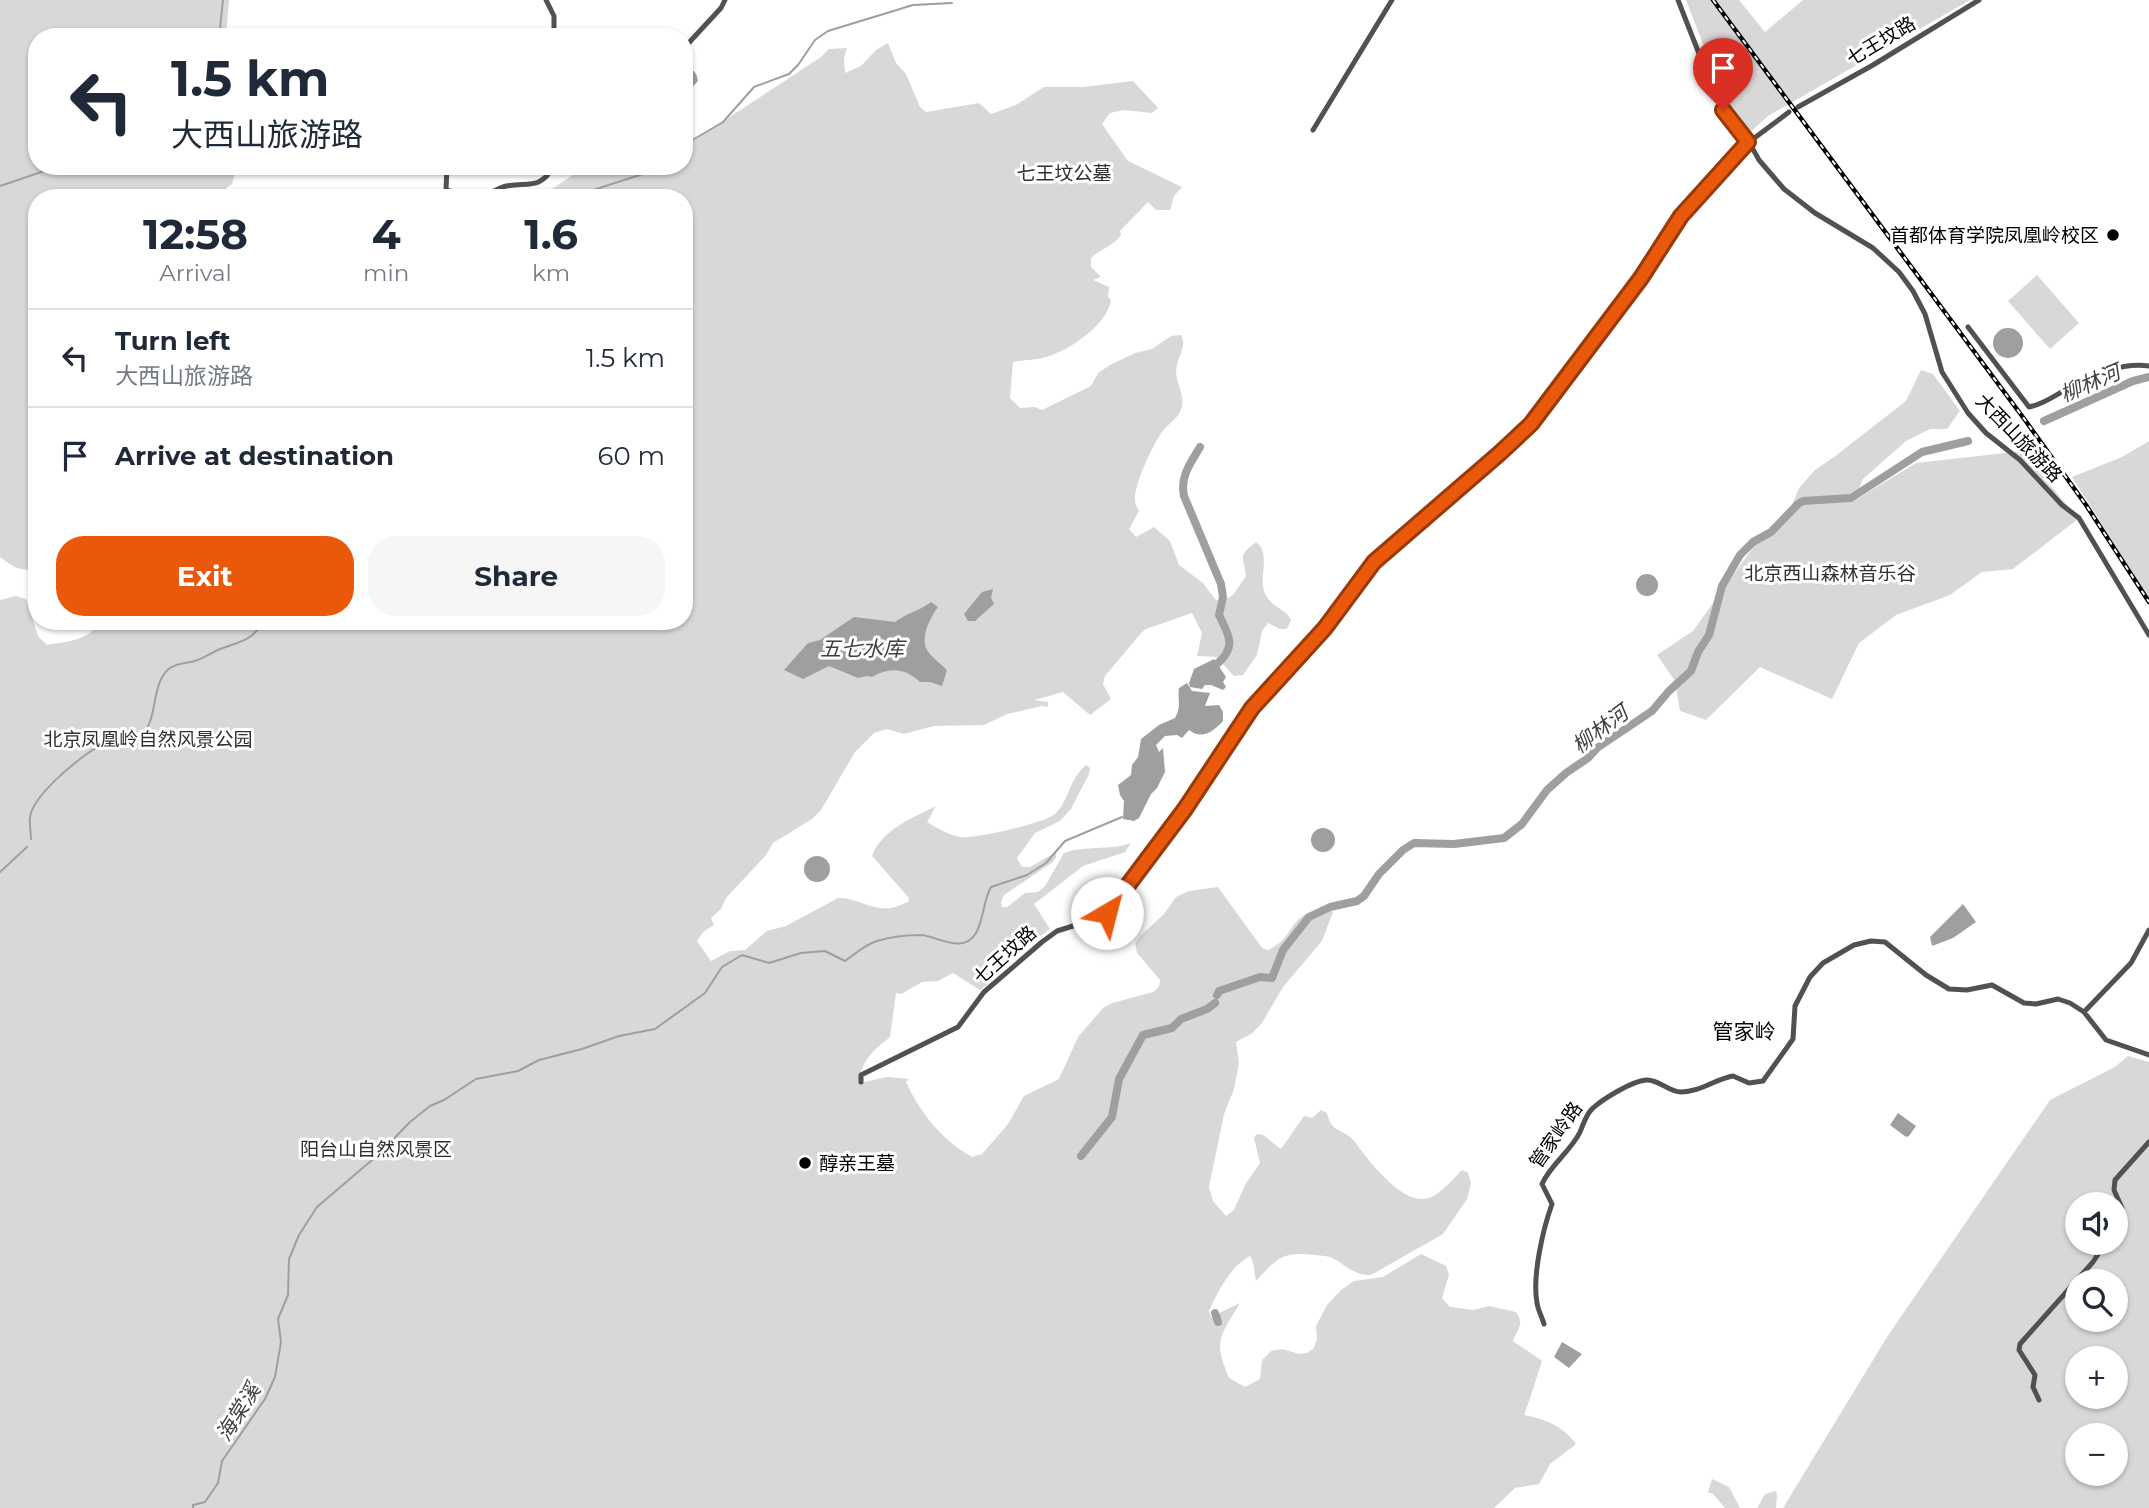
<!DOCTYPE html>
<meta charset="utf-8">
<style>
:root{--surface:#fff;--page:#f6f6f7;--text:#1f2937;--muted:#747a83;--line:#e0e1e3;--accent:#ea580c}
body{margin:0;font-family:Montserrat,"Noto Sans SC",sans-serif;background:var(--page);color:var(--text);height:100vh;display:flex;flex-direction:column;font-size:26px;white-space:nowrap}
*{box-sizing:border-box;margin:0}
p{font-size:23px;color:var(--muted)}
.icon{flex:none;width:38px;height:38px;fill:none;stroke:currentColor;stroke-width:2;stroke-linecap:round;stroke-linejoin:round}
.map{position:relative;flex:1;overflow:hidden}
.details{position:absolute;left:28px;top:189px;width:665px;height:441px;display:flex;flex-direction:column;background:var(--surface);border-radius:28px;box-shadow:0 2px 5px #0004}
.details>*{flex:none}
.top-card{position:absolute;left:28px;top:28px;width:665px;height:147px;border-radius:28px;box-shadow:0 2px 5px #0004;background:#fff;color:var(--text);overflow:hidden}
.controls{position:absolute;left:2065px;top:1192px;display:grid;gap:14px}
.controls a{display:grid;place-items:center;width:63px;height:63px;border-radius:50%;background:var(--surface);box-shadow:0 2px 5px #0004;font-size:35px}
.pin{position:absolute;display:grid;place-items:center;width:60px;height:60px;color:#fff;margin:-72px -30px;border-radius:50% 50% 50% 0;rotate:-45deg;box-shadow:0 0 7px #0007}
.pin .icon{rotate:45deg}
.me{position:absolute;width:77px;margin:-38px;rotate:37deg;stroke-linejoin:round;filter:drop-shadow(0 0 5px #0008)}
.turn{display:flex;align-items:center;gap:24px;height:147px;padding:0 28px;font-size:32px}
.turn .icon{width:91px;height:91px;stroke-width:2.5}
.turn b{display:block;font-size:49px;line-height:60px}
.eta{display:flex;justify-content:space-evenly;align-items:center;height:119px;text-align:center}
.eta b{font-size:42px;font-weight:700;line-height:49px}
.cta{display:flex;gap:14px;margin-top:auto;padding:14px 28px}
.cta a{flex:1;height:80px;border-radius:28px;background:var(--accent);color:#fff;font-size:28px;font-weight:700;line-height:80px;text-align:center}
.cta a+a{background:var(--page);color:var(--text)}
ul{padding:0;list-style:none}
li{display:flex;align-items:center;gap:21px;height:98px;padding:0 28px;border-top:2px solid var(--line)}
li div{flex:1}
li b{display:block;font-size:26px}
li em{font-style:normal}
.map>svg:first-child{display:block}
</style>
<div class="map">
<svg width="2149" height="1508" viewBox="0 0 2149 1508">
<rect width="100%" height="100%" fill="#fff"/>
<path fill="#d8d8d8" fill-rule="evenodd" d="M0,0H229L226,37H37V166H237L232,184L213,198H37V568C21,573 12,566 0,557Z
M1686,0H1739L1765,32L1803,0H1970L1768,116L1749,133L1725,101Z
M888,43L896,63L906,74L920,107L926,112L979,103L991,114L1016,105L1044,87H1083L1133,81L1158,108L1152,113L1124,110L1110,113L1102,124L1128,161L1182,187L1174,196L1170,210H1156L1148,202L1120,231L1121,235C1114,246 1100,249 1091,258V267L1101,277L1093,280L1109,287L1108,297L1111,300C1108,324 1069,351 1046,357C1036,360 1023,360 1013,362L1010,398L1020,408L1035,407L1042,410L1091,386L1098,373L1110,365L1135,353L1152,349L1171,336L1181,335C1187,346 1179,354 1177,365C1173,380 1185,392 1182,407C1179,418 1169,423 1162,432C1153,444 1133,487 1135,501C1135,503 1138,510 1139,511L1129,529L1136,537L1154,527L1170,541L1179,565L1203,583L1215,599L1221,602L1233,595L1246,576C1243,555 1238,556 1256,542C1271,553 1259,576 1264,591C1270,608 1286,608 1291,620L1287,629H1280L1268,623L1262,631L1257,655L1243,675L1234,676L1216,657L1197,656L1202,633L1192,613L1146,629L1141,633L1105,676L1103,684L1111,699L1090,715L1063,692L1034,700L1048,702V707L1042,706L1007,714L984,725L934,726L904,734L887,729L874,733L855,752L821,810L812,819L773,843L766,855L726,898L721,909L711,918L714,925L703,932L697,941L711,961L730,951L745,950L767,931L786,926L838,898C856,897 872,911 891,908C896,907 902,904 908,902L909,898L872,856C882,829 913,818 936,806L927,822C937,828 948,835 961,837C974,839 1045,823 1055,814C1069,801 1069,779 1086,765L1090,768L1089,774L1071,809L1060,821L1035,833L1017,858L1022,867H1030L1056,852V857L1053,862L1004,895L1001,902L1002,907H1007L1025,893L1038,892L1045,886L1064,853C1085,845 1109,851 1131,843L1125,852L1083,866L1034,904L1050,929L1036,939L1027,948L1013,942L995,951L990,960L986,962L992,981L980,990L953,973L938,981L922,982L901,994L896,993L890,1037C874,1050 861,1060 859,1083L887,1077L909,1079L906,1082C921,1114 941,1139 972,1157L982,1154L1008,1124L1024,1096L1059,1079L1078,1037L1103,1008L1112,1003L1153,992L1159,987L1160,980L1137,953L1135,943L1140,936L1164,914L1176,897L1189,891L1218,887L1262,948L1268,950C1299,936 1285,912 1330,908L1333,912L1322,941L1283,987L1262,1023L1251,1034L1236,1042L1239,1063L1234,1089L1224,1114L1209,1187L1213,1201L1226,1216L1234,1210L1245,1185L1260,1163L1254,1138L1257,1134L1263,1135L1281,1149L1304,1116L1312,1118L1321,1110L1327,1113C1331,1134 1346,1129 1355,1142C1367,1159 1400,1202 1424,1199C1438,1198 1453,1179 1462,1170L1468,1173L1471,1183L1467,1199L1443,1234L1371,1275C1355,1275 1349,1268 1336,1260C1329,1255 1321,1256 1314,1255C1282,1251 1277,1258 1256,1281C1254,1272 1255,1264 1250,1256C1230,1267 1218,1291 1209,1311L1211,1317L1240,1303C1220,1337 1213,1340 1229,1378L1245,1387L1260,1379L1262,1360L1271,1351L1283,1349L1299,1354L1307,1353L1314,1348L1317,1339L1316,1326L1327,1305L1341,1290L1354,1281L1383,1277L1421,1254L1446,1266L1449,1275L1442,1298L1450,1307L1473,1310L1489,1306L1516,1312C1525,1324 1517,1329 1513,1341L1542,1361C1536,1379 1531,1397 1524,1415C1544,1419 1562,1425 1576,1444L1550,1464L1539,1484L1515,1488L1494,1508H0V600L16,596L26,599L38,636L47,645C68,641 90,641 100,621H684V198H539L583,168L588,174L599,166H649L652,169L655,166H684V147L821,57L829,49L847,48L844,58L845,73L861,66L876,50Z
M2037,275L2079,323L2050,349L2008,301Z
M1921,370L1933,374L1960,411L1947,429H1930L1906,441L1863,479L1854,501L1916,463L2023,451L2078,519L2013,569L1982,572L1950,595L1896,615L1859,643L1832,699L1760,667L1706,720L1680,711L1675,681L1657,655L1693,631L1760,538L1792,505L1799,488L1815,470L1834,457L1906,401Z
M2149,441V599L2072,477L2122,457Z
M2128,1056L2149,1062V1508H1783L1887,1337L2050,1100L2115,1067ZM2077,1204H2116V1242H2077ZM2077,1281H2116V1320H2077ZM2077,1358H2116V1396H2077ZM2077,1435H2116V1474H2077Z
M1712,1479L1729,1487L1740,1508H1725L1713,1494L1708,1492Z
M1775,1491L1777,1493L1776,1508H1757L1765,1494Z"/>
<path fill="#9f9f9f" d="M684,66C693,68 697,73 698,81L684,96Z
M1993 343a15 15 0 1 1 30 0a15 15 0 1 1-30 0Z
M1636 585a11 11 0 1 1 22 0a11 11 0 1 1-22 0Z
M993,589L991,598L994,604L975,621H968L964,614L982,592Z
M931,602L938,607C930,618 920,637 927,650C931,657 942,665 947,670L942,686L930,682H920C905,668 889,667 872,677L867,676L858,678L829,666L803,679L784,670L808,643L820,640L854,617L895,622C907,613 919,611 931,602Z
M1214,659L1226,677L1223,682L1226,687L1223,690L1211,685H1205L1202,689L1190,687L1189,683L1194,669Z
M1187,683L1192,691L1210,693L1205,706L1219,705L1223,712V721C1213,732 1202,740 1189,730L1182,738L1177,735L1165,736L1156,745L1159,752L1163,748L1165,772L1157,788L1151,794L1139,818L1134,821L1123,819L1124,801L1120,795L1118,785L1131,775L1132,765L1138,757L1141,739L1159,725L1175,718C1182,706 1177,699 1179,688Z
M1311 840a12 12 0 1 1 24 0a12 12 0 1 1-24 0Z
M804 869a13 13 0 1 1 26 0a13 13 0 1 1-26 0Z
M1963,904L1976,922L1953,938L1932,946L1930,937Z
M1898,1113L1916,1126L1909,1136L1906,1137L1890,1125Z
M1562,1342L1582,1354L1569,1368L1554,1357Z"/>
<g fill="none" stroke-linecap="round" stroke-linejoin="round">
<path stroke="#9f9f9f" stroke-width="2" d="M219,37L223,0
M684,145L723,122L754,87L789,74L798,65L815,40L828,31L913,5L952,3
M0,186L50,169L86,170L94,166
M583,198L590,191L646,173L655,166
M31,839C31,832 29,824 30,817C33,794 88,749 109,741C121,737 134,742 144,732C158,717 151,682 170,668C177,663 187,663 195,661C204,658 211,653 220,649C236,643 256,640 262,621
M0,872L27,847
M193,1508V1505L205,1502L218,1483L222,1461L265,1399L275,1377L281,1342L278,1319L288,1295L289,1259L299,1235L317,1207L379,1154L410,1122L430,1106L444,1100L476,1079L518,1071L539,1060L582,1049L619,1036L655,1029L705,993L722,967L742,955L769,963L801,953L825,951L845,961C855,954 866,944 877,941C890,937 907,935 921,935C937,936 963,955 976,933C984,919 983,901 991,887L1027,875L1046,863L1065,841L1122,817"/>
<path stroke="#9f9f9f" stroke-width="8" d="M2044,421L2133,381L2149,377
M1200,447C1190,464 1180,476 1184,496L1221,584L1223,597L1219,615C1229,635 1237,647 1217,664
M1217,995L1219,991L1260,977L1272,978L1283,950L1309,917L1330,907L1357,901L1364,896L1379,874L1403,850L1414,843L1454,844L1504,838L1522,824L1547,790L1566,773L1588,758L1597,748L1652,711L1669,691L1691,671L1698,652L1709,635L1722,586L1740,555L1753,542L1771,532L1798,504L1803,501L1851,498L1922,452L1968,441
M1081,1156L1112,1117L1119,1079L1143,1035L1172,1028L1181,1019L1207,1009L1215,1003
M1215,1313L1218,1322"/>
<path stroke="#515151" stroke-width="5" d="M546,0L554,16V37
M1678,0L1716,97L1723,110L1749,142L1759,160L1784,189L1815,213L1873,248L1899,272L1913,291L1925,314L1942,372L1968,413L1986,433L2020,460L2062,505L2079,518L2149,635
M684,48L721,8L725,0
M1798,107L1873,65L1979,0
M1313,130L1392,0
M447,166L446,190L477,198
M481,198C489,195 497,188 506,186C529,182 540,190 554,166
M1968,327L2029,407C2045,404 2055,395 2069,388C2093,375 2122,362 2149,366
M2084,1012L2131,963L2149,930
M861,1082V1075L958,1027L984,992L1042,942L1057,931L1092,920L1107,913L1185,809L1252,708L1325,628L1374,562L1500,453L1531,424L1641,278L1681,216L1749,142L1789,112
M2116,1227L2122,1208L2114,1190L2115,1180L2149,1142
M1544,1324C1542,1317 1538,1310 1537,1303C1532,1276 1543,1229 1552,1204L1542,1184C1551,1164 1571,1151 1580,1132C1584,1123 1586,1114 1593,1108C1603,1099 1632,1081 1646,1080C1659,1079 1668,1092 1681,1092C1700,1092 1715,1079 1733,1076L1749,1083L1763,1081L1793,1039L1795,1006L1810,977L1823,963L1854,945L1871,941L1885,942L1926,975L1949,989L1967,990L1992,985L2024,1003L2036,1004L2058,999L2070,1003L2084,1012L2106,1040L2149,1055
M2039,1400L2033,1387L2035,1375L2019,1350L2020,1344L2093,1262L2106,1242"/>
<g stroke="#000" stroke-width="4.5">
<path id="rail" d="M1713,0L2025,420L2086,505L2149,602"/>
</g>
<use href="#rail" stroke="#fff" stroke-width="2" stroke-dasharray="5" stroke-linecap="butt"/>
</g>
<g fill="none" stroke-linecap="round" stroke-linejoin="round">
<g stroke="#983908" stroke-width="18">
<path id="route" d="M1107,913L1185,809L1252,708L1325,628L1374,562L1500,453L1531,424L1641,278L1681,216L1748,142L1723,110"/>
</g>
<use href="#route" stroke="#ea580c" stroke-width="12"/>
</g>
<g fill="#000" stroke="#fff" stroke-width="2.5">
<circle cx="2113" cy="235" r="7"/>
<circle cx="805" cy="1163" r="7"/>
</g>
<g text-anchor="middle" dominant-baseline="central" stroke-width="6" stroke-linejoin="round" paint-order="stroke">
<g font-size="19" fill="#000" stroke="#fff">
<text transform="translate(1881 41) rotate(-31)">七王坟路</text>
<text transform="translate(2019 438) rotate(46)">大西山旅游路</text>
<text transform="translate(1005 955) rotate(-42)">七王坟路</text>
<text transform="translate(1556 1135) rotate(-55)">管家岭路</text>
</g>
<g font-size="19" fill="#2f2f2f" stroke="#fff">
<text x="1064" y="173">七王坟公墓</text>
<text x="1830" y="573">北京西山森林音乐谷</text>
<text x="148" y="739">北京凤凰岭自然风景公园</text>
<text x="376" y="1149">阳台山自然风景区</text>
</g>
<g font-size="19" fill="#000" stroke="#fff" text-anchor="end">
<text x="2099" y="235">首都体育学院凤凰岭校区</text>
<text x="819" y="1163" text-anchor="start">醇亲王墓</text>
</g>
<g font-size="21" font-style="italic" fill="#404040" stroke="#fff">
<text transform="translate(2090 383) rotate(-23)">柳林河</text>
<text x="862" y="648">五七水库</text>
<text transform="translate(1600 729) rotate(-37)">柳林河</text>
<text transform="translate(238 1412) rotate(-58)">海棠溪</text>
</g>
<g font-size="21" fill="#000" stroke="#fff">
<text x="1744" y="1031">管家岭</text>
</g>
</g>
</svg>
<div class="controls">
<a><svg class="icon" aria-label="sound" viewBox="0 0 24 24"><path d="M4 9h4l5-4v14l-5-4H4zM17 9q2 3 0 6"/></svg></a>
<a><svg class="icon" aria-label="search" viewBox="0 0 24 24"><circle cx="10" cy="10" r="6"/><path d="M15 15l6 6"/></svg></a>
<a>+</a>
<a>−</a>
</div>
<div class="pin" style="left:1723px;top:110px;background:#d93025"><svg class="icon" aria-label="arrive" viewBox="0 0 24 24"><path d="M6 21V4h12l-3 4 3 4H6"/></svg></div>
<svg class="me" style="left:1107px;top:913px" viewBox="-20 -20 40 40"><circle r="19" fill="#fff"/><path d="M0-13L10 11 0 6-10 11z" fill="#ea580c"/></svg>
<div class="top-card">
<div class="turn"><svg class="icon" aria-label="left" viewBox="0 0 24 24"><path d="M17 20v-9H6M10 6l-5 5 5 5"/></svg><div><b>1.5 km</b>大西山旅游路</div></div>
</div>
<section class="details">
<div class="eta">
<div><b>12:58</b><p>Arrival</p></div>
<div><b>4</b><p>min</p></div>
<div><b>1.6</b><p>km</p></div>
</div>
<ul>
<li><svg class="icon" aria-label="left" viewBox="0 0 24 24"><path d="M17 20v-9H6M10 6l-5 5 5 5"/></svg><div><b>Turn left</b><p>大西山旅游路</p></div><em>1.5 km</em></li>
<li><svg class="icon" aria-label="arrive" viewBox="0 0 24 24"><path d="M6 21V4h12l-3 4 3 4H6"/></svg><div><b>Arrive at destination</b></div><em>60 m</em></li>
</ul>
<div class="cta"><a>Exit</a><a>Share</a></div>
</section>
</div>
